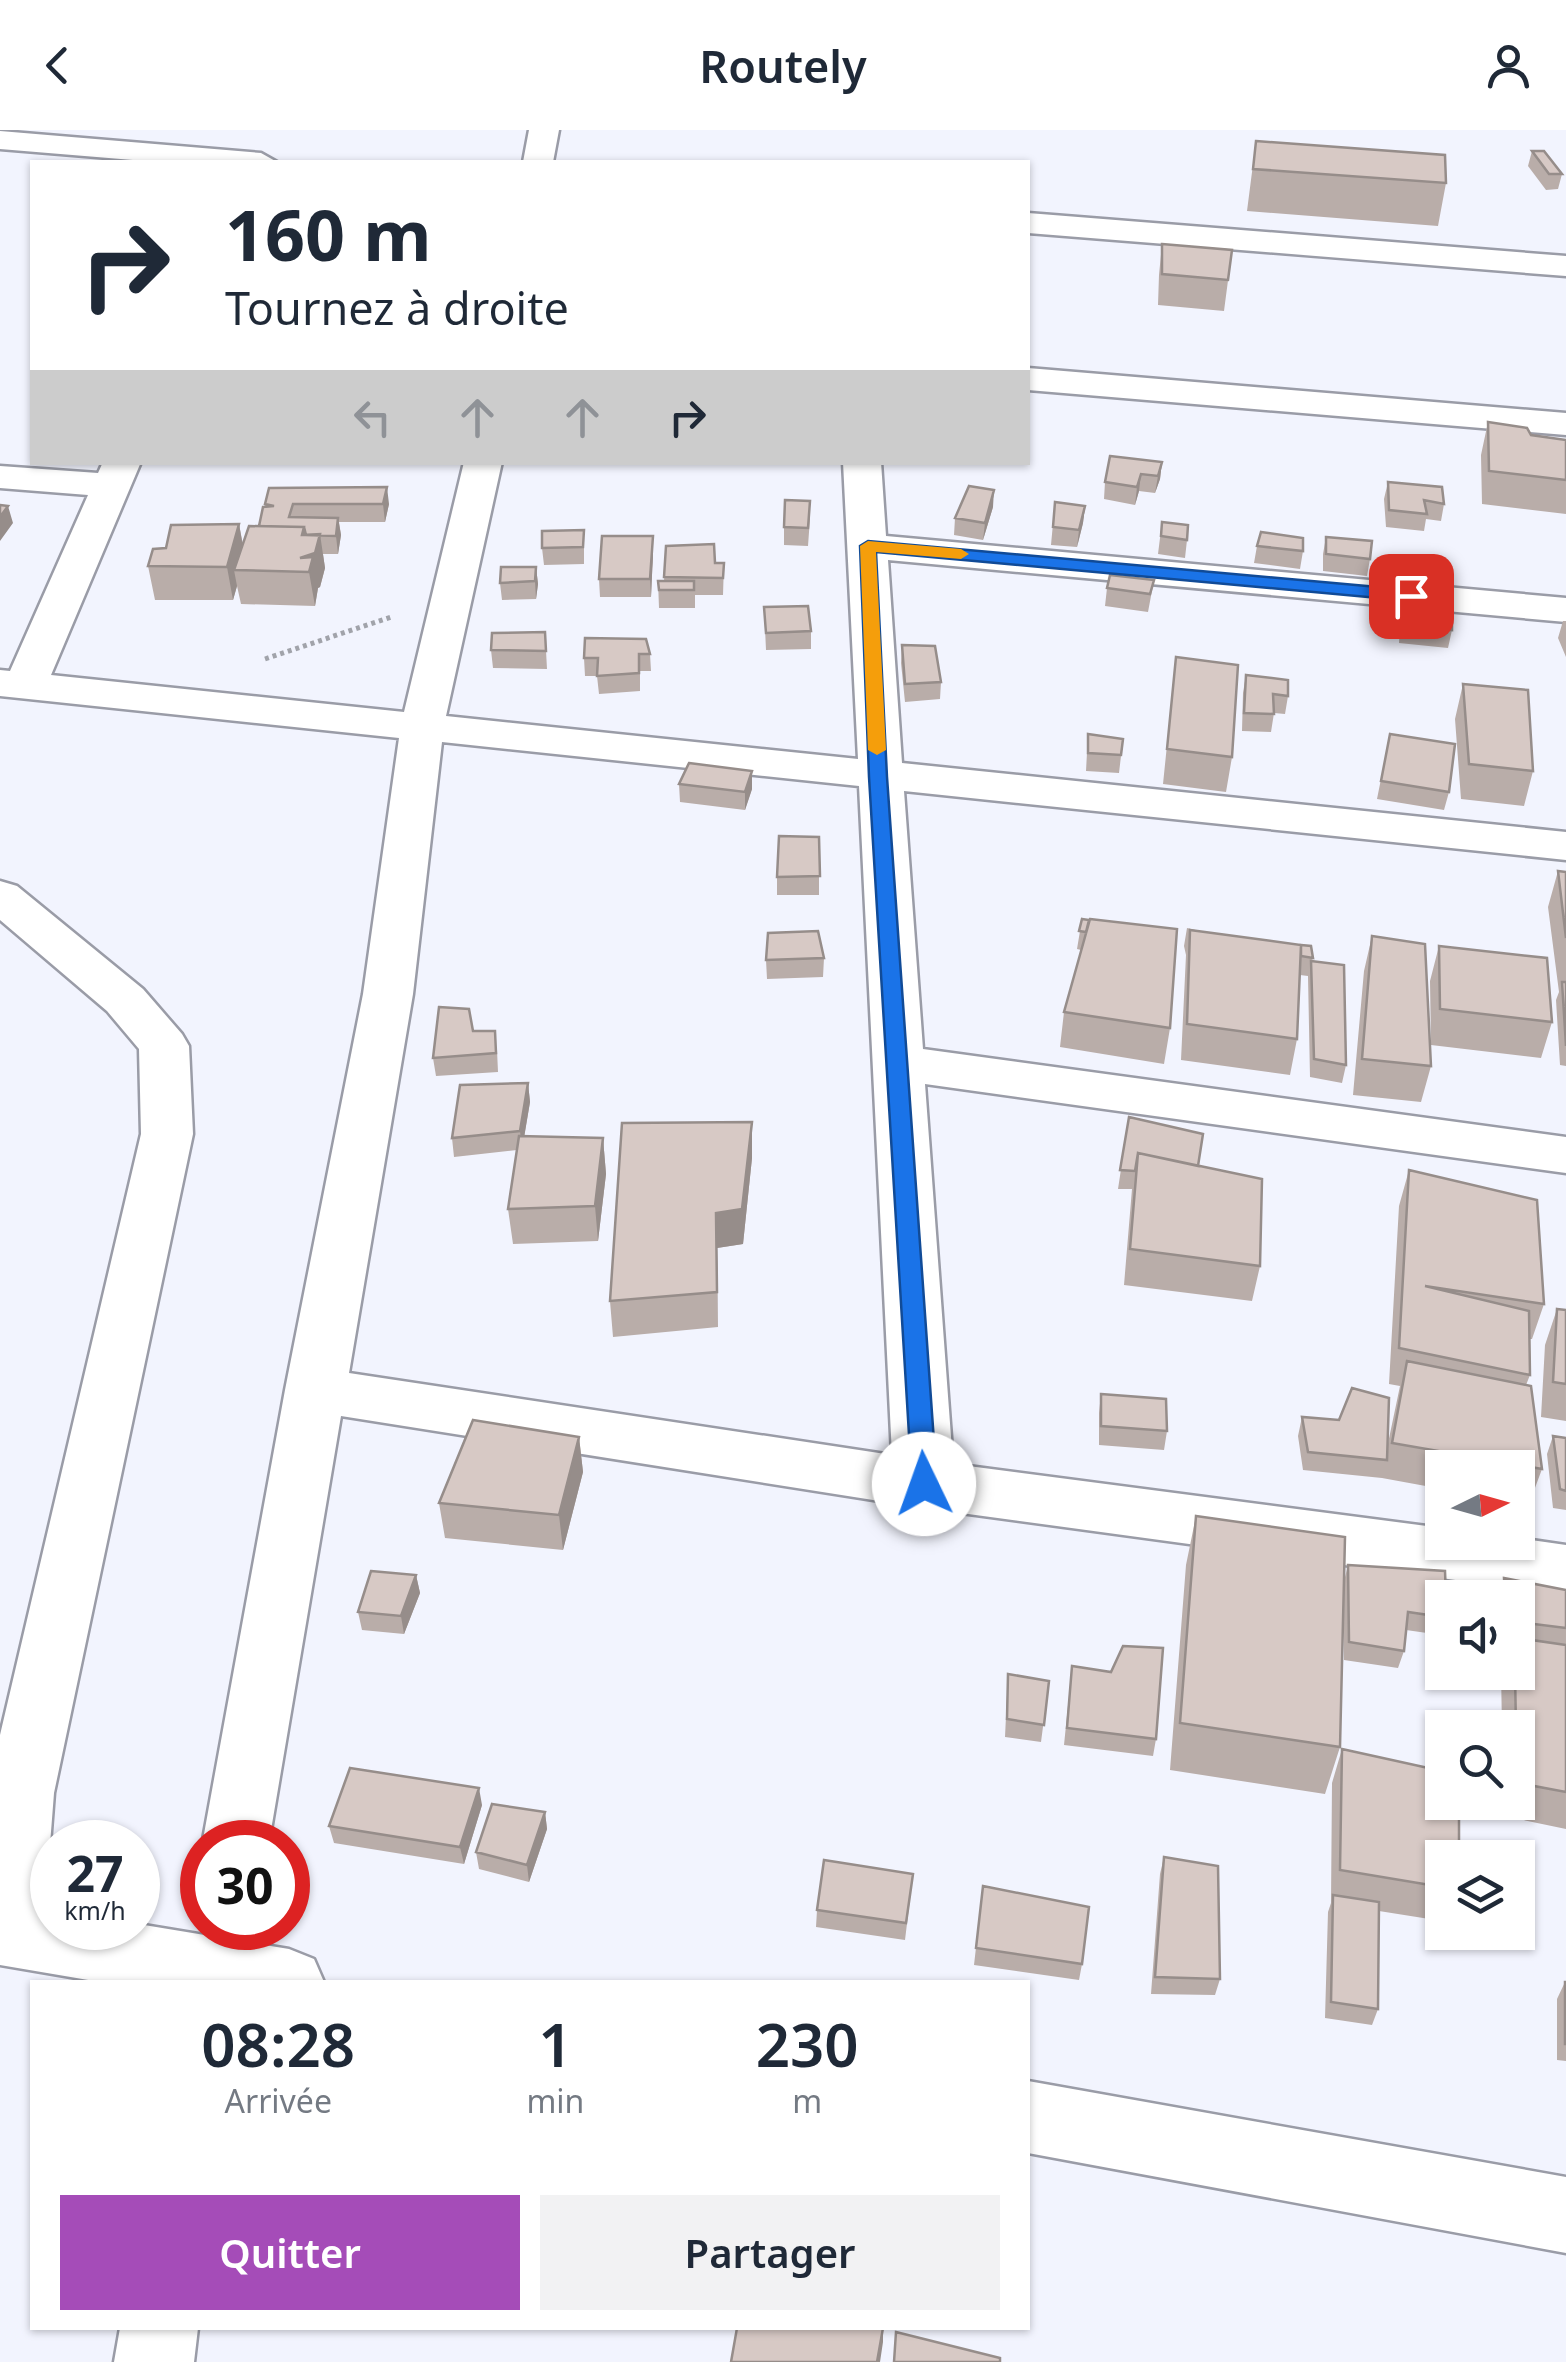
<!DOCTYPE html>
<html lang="fr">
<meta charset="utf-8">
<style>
:root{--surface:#fff;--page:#f2f2f3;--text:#1f2937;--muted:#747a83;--accent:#a54cb8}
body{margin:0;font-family:"Noto Sans",sans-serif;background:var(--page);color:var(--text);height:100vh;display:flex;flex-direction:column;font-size:38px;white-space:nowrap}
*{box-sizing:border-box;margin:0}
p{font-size:32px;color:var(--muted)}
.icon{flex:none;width:55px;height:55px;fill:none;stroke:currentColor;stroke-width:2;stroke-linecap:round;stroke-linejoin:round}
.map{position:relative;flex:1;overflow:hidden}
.sheet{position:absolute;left:30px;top:1850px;width:1000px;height:350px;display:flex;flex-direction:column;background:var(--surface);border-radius:0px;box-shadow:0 2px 8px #0004}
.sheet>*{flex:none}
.banner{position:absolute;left:30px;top:30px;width:1000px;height:305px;border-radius:0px;box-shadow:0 2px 8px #0004;background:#fff;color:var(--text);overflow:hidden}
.needle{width:65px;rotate:85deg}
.fabs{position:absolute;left:1425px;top:1320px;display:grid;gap:20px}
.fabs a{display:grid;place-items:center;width:110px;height:110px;border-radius:0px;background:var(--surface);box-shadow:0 2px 8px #0004;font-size:50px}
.speed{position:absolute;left:30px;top:1690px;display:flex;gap:20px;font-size:50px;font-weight:700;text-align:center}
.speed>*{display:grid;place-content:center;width:130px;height:130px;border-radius:50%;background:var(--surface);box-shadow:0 2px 8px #0004;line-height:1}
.speed small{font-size:25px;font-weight:400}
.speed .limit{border:15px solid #d22;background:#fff;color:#111}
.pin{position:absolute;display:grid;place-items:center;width:85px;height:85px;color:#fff;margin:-42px;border-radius:20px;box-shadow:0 5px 15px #0006}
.me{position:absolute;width:110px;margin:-55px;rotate:357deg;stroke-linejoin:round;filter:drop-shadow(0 0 8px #0008)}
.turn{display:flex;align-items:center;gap:35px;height:210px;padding:0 30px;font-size:45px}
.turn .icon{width:130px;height:130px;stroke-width:2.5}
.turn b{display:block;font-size:70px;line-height:85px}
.lanes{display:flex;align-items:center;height:95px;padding:0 30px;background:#0003;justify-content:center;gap:50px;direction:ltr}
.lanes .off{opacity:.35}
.eta{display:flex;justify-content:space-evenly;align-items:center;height:170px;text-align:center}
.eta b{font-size:60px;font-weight:600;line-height:70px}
.action{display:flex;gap:20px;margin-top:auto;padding:20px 30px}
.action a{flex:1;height:115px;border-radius:0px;background:var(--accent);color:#fff;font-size:40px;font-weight:600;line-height:115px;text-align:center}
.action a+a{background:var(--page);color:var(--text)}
header{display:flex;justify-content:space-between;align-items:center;height:130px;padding:0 30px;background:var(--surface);font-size:45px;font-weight:600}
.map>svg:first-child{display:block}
</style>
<header><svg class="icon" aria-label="back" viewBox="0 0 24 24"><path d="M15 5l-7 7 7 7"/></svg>Routely<svg class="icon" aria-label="person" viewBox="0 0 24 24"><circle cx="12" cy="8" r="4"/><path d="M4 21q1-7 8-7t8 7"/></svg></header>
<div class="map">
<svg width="1566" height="2232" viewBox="0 0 1566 2232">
<rect width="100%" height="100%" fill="#f2f4fe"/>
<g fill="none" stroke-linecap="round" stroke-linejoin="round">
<g stroke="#9a9ca7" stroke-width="5">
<path id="minor" d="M529,0H559L553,32H523Z
M0,1L261,23L277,32H157L0,19Z
M1028,83L1566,126V146L1028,103Z
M1028,238L1566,283V305L1028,260Z
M103,332H141L51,545L404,582L464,332H502L446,586L858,629L843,332H881L886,406L1566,468V492L888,430L902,633L1566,702V730L904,661L923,919L1566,1007V1043L925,954L953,1334L1442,1398V1412H1518V1408L1566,1415V1465L924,1378L341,1286L269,1712L202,1715L285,1260L363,864L399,608L0,566V540L10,541L88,365L0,358V336L98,343ZM442,612L859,656L892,1325L349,1243L413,864Z
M0,751L17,756L143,859L182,904L189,916L193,1004L54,1663L48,1740L52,1745V1798H138V1794L289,1819L314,1829L324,1852H100L0,1835V1605L141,1004L139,919L107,881L0,790Z
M1028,1951L1566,2047V2123L1028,2023Z
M120,2198H198L194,2232H114Z"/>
</g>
<path stroke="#a1a3aa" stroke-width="5" stroke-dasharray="4 4" stroke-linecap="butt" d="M265,529L391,487"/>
<use href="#minor" fill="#fff" fill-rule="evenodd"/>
</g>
<path fill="#b9ada9" d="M1256,11L1446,53L1438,96L1247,81Z
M1532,21L1562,44L1558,59L1546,60L1528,36Z
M1162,114L1232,120L1224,181L1158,175L1159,145Z
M1488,292L1531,305L1566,310V384L1482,374L1481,325Z
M1162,332L1160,349L1155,363L1139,361L1135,375L1104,369L1105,352Z
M1388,352L1444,374L1441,391L1426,389L1424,401L1386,397L1384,369Z
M1055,372L1085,376L1083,393L1077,417L1051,415Z
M265,374H389L385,392H339L341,405L338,424H323L325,438L320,457L318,458L315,476L241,474L237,456L233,470H155L148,436L166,418L239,394L243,415L259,396Z
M993,377L983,410L954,405L955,388Z
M810,388L808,416L784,415V397Z
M1162,392L1187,410L1185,428L1158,424Z
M584,400V434L544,435L542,418Z
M1326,407L1370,429L1367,446L1323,441V424Z
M666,416L715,433H724L723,465H695V478H659L658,451H664Z
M1257,416L1303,421L1300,439L1254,433Z
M653,423L651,467H600L599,449Z
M536,437L538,454L536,469L502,470L500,453Z
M1154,450L1148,482L1105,476L1107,458Z
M764,477L811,501V519L766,520Z
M1403,478L1452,500L1448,518L1399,513L1400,496Z
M1563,491H1566V527L1558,508Z
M545,502L547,539L493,538L491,520Z
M902,515L941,552L940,569L905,572L901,533Z
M650,524L651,541H640V561L599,564L597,546H585L584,528Z
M1176,527L1232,627L1226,662L1163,654Z
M1246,545L1288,566L1285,584L1274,583L1271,602L1242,601L1243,563Z
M1463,554L1533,641L1524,676L1461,669L1455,589Z
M1088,604L1123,609L1119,643L1086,641Z
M1390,604L1449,662L1444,680L1377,669Z
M679,654L752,659L745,680L680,672Z
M819,707V765H777V747Z
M1558,741L1566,742V936L1560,935L1556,870L1559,862L1548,777Z
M1082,789L1170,898L1164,934L1060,917L1064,882L1081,820L1077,819Z
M1187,798L1313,828L1312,831L1346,935L1342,953L1310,947L1308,846L1300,845L1297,909L1290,945L1181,930L1186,825L1184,816Z
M1372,806L1431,936L1421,972L1353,965L1364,841Z
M1439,816L1552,892L1541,928L1431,915L1430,851Z
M824,828L823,847L767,849L766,830Z
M473,901L497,920L498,942L436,946L433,928Z
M528,953L530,972L524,1007L603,1008L606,1044L598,1111L513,1114L508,1079L517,1020L454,1027L452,1008Z
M1129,987L1198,1036L1260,1136L1252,1171L1124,1155L1132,1059H1118Z
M752,992V1028L743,1114L717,1118L718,1197L613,1207L610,1171Z
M1409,1040L1544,1174L1532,1209H1529L1530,1245L1526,1255L1542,1339L1529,1374L1518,1372V1338H1442V1359L1382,1348L1303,1340L1298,1306L1302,1287L1387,1318L1400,1256L1389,1254L1399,1076Z
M1557,1179L1566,1180V1291L1541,1287L1545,1215Z
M1101,1264L1167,1301L1164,1320L1099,1315V1283Z
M1553,1306L1566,1308V1380L1553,1378L1547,1324Z
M579,1307L583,1342L563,1420L445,1408L439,1373Z
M1196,1386L1344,1451L1348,1435L1442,1468V1500L1441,1505L1406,1500L1404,1521L1398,1538L1344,1530L1343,1471L1340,1617L1325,1664L1170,1640L1186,1435Z
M416,1445L420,1463L404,1504L362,1500L358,1482Z
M1504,1448L1566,1460V1699L1504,1686L1503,1672H1518V1598H1502L1501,1542H1518V1468H1498Z
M1072,1536L1156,1609L1153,1626L1064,1615Z
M1008,1544L1049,1551L1041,1612L1005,1607Z
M1342,1619L1442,1728V1791L1379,1781L1378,1879L1372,1895L1325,1888L1328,1782L1331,1773L1332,1653Z
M482,1675L464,1734L334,1713L329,1696Z
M545,1682L547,1699L529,1752L479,1739L476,1722Z
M1164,1727L1220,1849L1215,1865L1151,1864L1160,1744Z
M913,1744L905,1810L816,1797L817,1780Z
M983,1756L1082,1834L1079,1850L974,1835Z
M1565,1852H1566V1931L1557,1930V1869Z"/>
<path fill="#968d8a" d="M1162,332L1160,349L1155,363L1158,346Z
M1141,344L1139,361L1135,375L1137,357Z
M387,357L389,374L385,392L383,374Z
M994,360L993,377L983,410L985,393Z
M8,376L13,393L0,411V387Z
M1085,376L1083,393L1077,417L1079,400Z
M338,388L341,405L338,424L336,406Z
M239,394L245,428L234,440L237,456L233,470L227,437Z
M304,397L320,404L325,438L320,457L318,458L315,476L309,442L302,441V405Z
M653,406V423L651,467L650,449Z
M536,437L538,454L536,469L535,451Z
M752,641V659L745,680V662Z
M528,953L530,972L522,1020L520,1001Z
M752,992V1028L743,1114L717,1118L718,1197L716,1083Z
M603,1008L606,1044L598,1111L595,1076Z
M579,1307L583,1342L563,1420L559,1385Z
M416,1445L420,1463L404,1504L401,1486Z
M479,1658L482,1675L464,1734L460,1717Z
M545,1682L547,1699L529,1752L527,1735Z
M883,2198V2212L880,2232H877Z"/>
<path fill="#d7c9c5" stroke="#968d8a" stroke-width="2.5" d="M1256,11L1445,25L1446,53L1253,39Z
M1532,21H1544L1562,44H1549Z
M1162,114L1232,120L1228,150L1162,144Z
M1488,292L1527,298L1531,305L1566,310V350L1489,341Z
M1110,326L1162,332L1158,346L1141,344L1137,357L1105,352Z
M1388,352L1442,357L1444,374L1424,370L1427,384L1389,380Z
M969,356L994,360L985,393L955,388Z
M387,357L383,374H293L289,387L338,388L336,406L306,405L304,397L259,396L263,377L274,376L265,374L269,358Z
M785,370L810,371L808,398L784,397Z
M1055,372L1085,376L1079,400L1053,397Z
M0,375L8,376L0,387Z
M1162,392L1188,395L1187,410L1161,406Z
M239,394L227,437L148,436L153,419L166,418L171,395Z
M249,396L304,397L302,405L320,404L315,423L300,428L313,427L309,442L234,440Z
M584,400L583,417L542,418V401Z
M1261,402L1303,408V421L1257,416Z
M602,406H653L650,449H599Z
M1326,407L1372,411L1370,429L1326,424Z
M714,414L715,433H724L723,448L664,447L666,416Z
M501,437H536L535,451L500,453Z
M1110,445L1154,450L1150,464L1107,458Z
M658,451H694V460H659Z
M808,476L811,501L766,503L764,477Z
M1403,478L1452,483V500L1403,495Z
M545,502L546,521L491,520L492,503Z
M585,508L646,509L650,524H639V543L597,546L598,528H584Z
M902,515L935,516L941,552L905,554Z
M1176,527L1238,535L1232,627L1167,619Z
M1246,545L1288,550V566L1273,564L1274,584L1244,583Z
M1463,554L1528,560L1533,641L1469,634Z
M1088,604L1123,609L1121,625L1088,623Z
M1390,604L1455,614L1449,662L1381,651Z
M689,633L752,641L745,662L679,654Z
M779,706L819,707L820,746L777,747Z
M1558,741L1566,742V808Z
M1082,789L1089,790L1086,802L1079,801Z
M1090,789L1177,799L1170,898L1064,882Z
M1190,800L1301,815L1297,909L1187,894Z
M818,801L824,828L766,830L768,803Z
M1372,806L1425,814L1431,936L1362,929Z
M1301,815L1311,816L1313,828L1301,826Z
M1439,816L1547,828L1552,892L1440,879Z
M1311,831L1344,835L1346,935L1314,929Z
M1562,852H1566V916Z
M439,877L469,879L473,901H495L496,923L433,928Z
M528,953L520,1001L452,1008L460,955Z
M1129,987L1203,1004L1198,1036L1138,1023L1135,1041L1120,1040Z
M752,992L742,1079L716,1083L717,1162L610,1171L622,993Z
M519,1006L603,1008L595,1076L508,1079Z
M1138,1023L1262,1049L1260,1136L1130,1119Z
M1409,1040L1537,1070L1544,1174L1425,1156L1529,1181L1530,1245L1399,1218Z
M1557,1179L1566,1180V1254L1553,1252Z
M1407,1231L1531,1256L1542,1339L1392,1313Z
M1352,1258L1389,1268L1387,1330L1308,1322L1302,1287L1339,1290Z
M1101,1264L1166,1269L1167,1301L1101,1296Z
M473,1290L579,1307L559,1385L439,1373Z
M1553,1306L1566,1308V1361L1560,1359Z
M1196,1386L1345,1407L1340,1617L1180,1593Z
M1348,1435L1445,1441L1446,1468H1442V1487L1408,1482L1404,1521L1349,1512Z
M371,1441L416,1445L401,1486L358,1482Z
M1504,1448L1566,1460V1498L1518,1492V1468H1505Z
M1518,1508L1566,1515V1662L1518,1653V1598H1516L1515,1542H1518Z
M1123,1516L1163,1518L1156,1609L1067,1598L1072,1536L1111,1542Z
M1008,1544L1049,1551L1044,1595L1007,1589Z
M1342,1619L1442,1641V1672H1459V1728H1442V1757L1340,1740Z
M350,1638L479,1658L460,1717L329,1696Z
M492,1674L545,1682L527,1735L476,1722Z
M1164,1727L1218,1736L1220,1849L1155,1847Z
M824,1730L913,1744L906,1793L817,1780Z
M983,1756L1089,1777L1082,1834L976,1818Z
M1333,1765L1379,1772L1378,1879L1331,1872Z
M1565,1852H1566V1914H1565Z
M737,2198H883L877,2232H731Z
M896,2202L1000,2228V2232H894Z"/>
<path fill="#1a73e8" stroke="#114b97" stroke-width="2.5" d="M868,411L1411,460L1419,466L1411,471L876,422L887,647L937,1354L924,1364L912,1354L869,647L860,416Z"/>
<path fill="#f59e0b" d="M868,411L961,419L969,424L961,429L876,422L886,620L877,625L868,620L860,416Z"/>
</svg>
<div class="fabs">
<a><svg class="needle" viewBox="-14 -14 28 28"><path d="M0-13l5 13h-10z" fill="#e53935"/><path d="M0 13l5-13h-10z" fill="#747a83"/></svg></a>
<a><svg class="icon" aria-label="sound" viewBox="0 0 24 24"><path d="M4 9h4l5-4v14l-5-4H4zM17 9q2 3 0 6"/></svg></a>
<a><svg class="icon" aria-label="search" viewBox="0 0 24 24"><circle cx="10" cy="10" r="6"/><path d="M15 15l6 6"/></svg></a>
<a><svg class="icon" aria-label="layers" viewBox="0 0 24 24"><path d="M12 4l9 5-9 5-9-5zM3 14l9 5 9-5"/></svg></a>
</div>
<div class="speed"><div>27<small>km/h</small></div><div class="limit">30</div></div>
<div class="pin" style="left:1411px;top:466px;background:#d93025"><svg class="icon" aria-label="arrive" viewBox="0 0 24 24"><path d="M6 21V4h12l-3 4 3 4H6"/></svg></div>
<svg class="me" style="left:924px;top:1354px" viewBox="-20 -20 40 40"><circle r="19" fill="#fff"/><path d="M0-13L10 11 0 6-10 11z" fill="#1a73e8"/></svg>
<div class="banner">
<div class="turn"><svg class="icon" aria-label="right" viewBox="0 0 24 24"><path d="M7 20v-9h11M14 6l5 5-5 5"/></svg><div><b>160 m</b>Tournez à droite</div></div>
<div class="lanes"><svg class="icon off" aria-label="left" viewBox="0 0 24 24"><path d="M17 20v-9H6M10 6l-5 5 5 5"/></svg><svg class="icon off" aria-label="ahead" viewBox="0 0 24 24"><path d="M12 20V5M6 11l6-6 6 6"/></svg><svg class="icon off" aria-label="ahead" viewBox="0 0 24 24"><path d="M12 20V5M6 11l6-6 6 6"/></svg><svg class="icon" aria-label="right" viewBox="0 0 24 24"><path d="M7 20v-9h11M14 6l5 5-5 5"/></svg></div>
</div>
<section class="sheet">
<div class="eta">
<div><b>08:28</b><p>Arrivée</p></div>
<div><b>1</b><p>min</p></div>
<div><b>230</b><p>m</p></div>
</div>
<div class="action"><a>Quitter</a><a>Partager</a></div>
</section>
</div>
